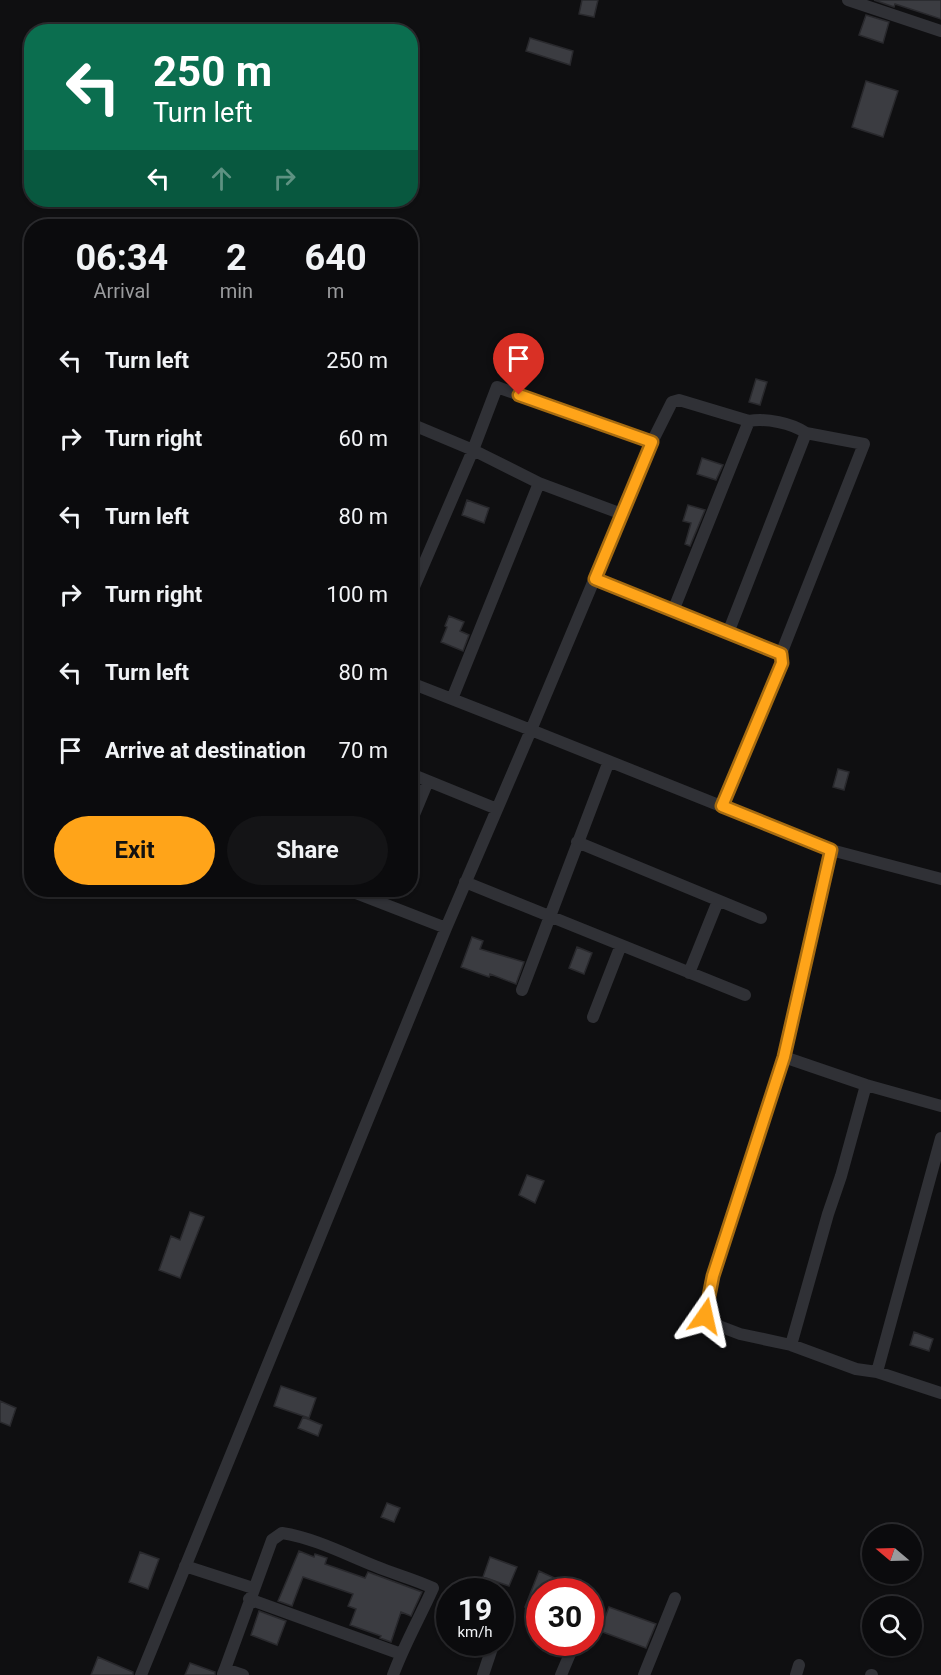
<!DOCTYPE html>
<style>
:root{--surface:#0b0b0d;--page:#141416;--text:#f1f3f6;--muted:#9a9b9d;--line:#2b2b2e;--accent:#ffa419}
body{margin:0;font-family:Roboto,sans-serif;background:var(--page);color:var(--text);height:100vh;display:flex;flex-direction:column;font-size:22px;white-space:nowrap}
*{box-sizing:border-box;margin:0}
p{font-size:20px;color:var(--muted)}
.icon{flex:none;width:33px;height:33px;fill:none;stroke:currentColor;stroke-width:2;stroke-linecap:round;stroke-linejoin:round}
.map{position:relative;flex:1;overflow:hidden}
.drawer{position:absolute;left:24px;top:219px;width:394px;height:678px;display:flex;flex-direction:column;background:var(--surface);border-radius:24px;box-shadow:0 2px 4px #0004,0 0 0 2px var(--line)}
.drawer>*{flex:none}
.hud{position:absolute;left:24px;top:24px;width:394px;height:183px;border-radius:24px;box-shadow:0 2px 4px #0004,0 0 0 2px var(--line);background:#0b6e4f;color:#fff;overflow:hidden}
.needle{width:39px;rotate:289deg}
.controls{position:absolute;left:862px;top:1524px;display:grid;gap:12px}
.controls a{display:grid;place-items:center;width:60px;height:60px;border-radius:50%;background:var(--surface);box-shadow:0 2px 4px #0004,0 0 0 2px var(--line);font-size:30px}
.speed{position:absolute;left:436px;top:1578px;display:flex;gap:12px;font-size:30px;font-weight:700;text-align:center}
.speed>*{display:grid;place-content:center;width:78px;height:78px;border-radius:50%;background:var(--surface);box-shadow:0 2px 4px #0004,0 0 0 2px var(--line);line-height:1}
.speed small{font-size:15px;font-weight:400}
.speed .limit{border:9px solid #d22;background:#fff;color:#111}
.pin{position:absolute;display:grid;place-items:center;width:51px;height:51px;color:#fff;margin:-62px -26px;border-radius:50% 50% 50% 0;rotate:-45deg;box-shadow:0 0 6px #0007}
.pin .icon{rotate:45deg}
.me{position:absolute;width:66px;margin:-33px;rotate:11deg;stroke-linejoin:round;filter:drop-shadow(0 0 4px #0008)}
.turn{display:flex;align-items:center;gap:21px;height:126px;padding:0 30px;font-size:27px}
.turn .icon{width:78px;height:78px;stroke-width:2.5}
.turn b{display:block;font-size:42px;line-height:51px}
.lanes{display:flex;align-items:center;height:57px;padding:0 30px;background:#0003;justify-content:center;gap:30px;direction:ltr}
.lanes .off{opacity:.35}
.eta{display:flex;justify-content:space-evenly;align-items:center;height:102px;text-align:center}
.eta b{font-size:36px;font-weight:700;line-height:42px}
.primary-button{display:flex;gap:12px;margin-top:auto;padding:12px 30px}
.primary-button a{flex:1;height:69px;border-radius:36px;background:var(--accent);color:#111;font-size:24px;font-weight:700;line-height:69px;text-align:center}
.primary-button a+a{background:var(--page);color:var(--text)}
ul{padding:0;list-style:none}
li{display:flex;align-items:center;gap:18px;height:78px;padding:0 30px}
li div{flex:1}
li b{display:block;font-size:22px}
li em{font-style:normal}
.map>svg:first-child{display:block}
</style>
<div class="map">
<svg width="941" height="1675" viewBox="0 0 941 1675">
<rect width="100%" height="100%" fill="#0f0f11"/>
<path fill="#3b3c41" stroke="#29292d" stroke-width="1.5" d="M582,0H598L594,17L579,14Z
M874,0H941V19L895,4L894,7Z
M866,15L889,22L883,43L859,35Z
M530,38L573,51L570,65L526,51Z
M866,81L898,91L883,137L852,127Z
M756,379L767,382L760,405L749,402Z
M702,458L723,465L716,480L697,474Z
M467,500L489,508L484,523L462,515Z
M688,505L705,510L690,546L685,544L691,523L683,521Z
M449,616L464,622L460,631L469,635L463,651L441,642L447,627L445,626Z
M838,769L849,772L844,790L833,787Z
M472,937L483,941L480,949L524,962L516,984L490,974L489,977L461,967Z
M577,947L592,953L584,974L569,968Z
M527,1175L544,1181L535,1203L519,1195Z
M190,1212L204,1217L180,1278L159,1270L171,1236L180,1240Z
M914,1332L933,1339L929,1351L910,1345Z
M281,1386L316,1398L309,1418L274,1406Z
M0,1401L16,1408L10,1426L0,1422Z
M303,1417L322,1425L318,1436L298,1428Z
M387,1503L400,1508L394,1522L381,1517Z
M299,1551L314,1557L315,1554L327,1558L325,1564L365,1578L368,1572L422,1592L411,1616L401,1612L391,1642L380,1638L381,1636L350,1625L356,1609L348,1606L353,1594L303,1577L292,1606L278,1601Z
M140,1552L159,1559L148,1589L129,1582Z
M490,1557L517,1567L509,1586L483,1577Z
M539,1571L563,1582L559,1592H540V1613L525,1607Z
M609,1607L656,1624L646,1648L600,1631Z
M259,1611L286,1621L277,1645L251,1635Z
M98,1657L133,1672V1675H91Z
M190,1663L215,1672V1675H185Z"/>
<g fill="none" stroke-linecap="round" stroke-linejoin="round">
<path stroke="#303136" stroke-width="12" d="M848,0L941,31
M411,424L473,450L539,483L622,514
M595,579L781,654
M411,594L473,450L497,387L652,442
M673,611L749,421
M728,633L806,433
M411,683L531,730L652,442L672,402L679,400L749,421C766,418 792,423 806,433L864,444L781,654L782,662L721,806
M452,699L539,483
M411,774L497,809
M411,822L428,781
M577,842L761,918
M831,850L784,1057L713,1276L705,1315L719,1326L740,1334L791,1345L856,1369L877,1372L941,1393
M465,882L745,995
M348,890L446,928
M378,901L383,890
M689,973L718,901
M522,990L609,761
M593,1017L621,945
M784,1057L866,1085L941,1106
M791,1345L828,1214L841,1176L866,1085
M877,1372L941,1138
M185,1566L253,1588
M249,1599L401,1654
M501,1622V1621
M225,1669L272,1540L282,1533C314,1538 345,1554 375,1566C394,1574 414,1579 433,1588C420,1617 404,1645 393,1675
M223,1674L225,1669L243,1675
M141,1675L446,928L531,730L831,850L941,879
M483,1675L494,1642
M561,1675L575,1642
M644,1675L675,1598
M796,1675L799,1665
M871,1675H872"/>
</g>
<g fill="none" stroke-linecap="round" stroke-linejoin="round">
<g stroke="#a66b10" stroke-width="15">
<path id="route" d="M519,395L652,442L595,579L781,654L782,663L722,806L831,850L784,1057L713,1276L705,1316"/>
</g>
<use href="#route" stroke="#ffa419" stroke-width="10"/>
</g>
</svg>
<div class="controls">
<a><svg class="needle" viewBox="-14 -14 28 28"><path d="M0-13l5 13h-10z" fill="#e53935"/><path d="M0 13l5-13h-10z" fill="#9a9b9d"/></svg></a>
<a><svg class="icon" aria-label="search" viewBox="0 0 24 24"><circle cx="10" cy="10" r="6"/><path d="M15 15l6 6"/></svg></a>
</div>
<div class="speed"><div>19<small>km/h</small></div><div class="limit">30</div></div>
<div class="pin" style="left:519px;top:395px;background:#d93025"><svg class="icon" aria-label="arrive" viewBox="0 0 24 24"><path d="M6 21V4h12l-3 4 3 4H6"/></svg></div>
<svg class="me" style="left:705px;top:1316px" viewBox="-20 -20 40 40"><path d="M0-17L14 15 0 8-14 15z" fill="#ffa419" stroke="#fff" stroke-width="4"/></svg>
<div class="hud">
<div class="turn"><svg class="icon" aria-label="left" viewBox="0 0 24 24"><path d="M17 20v-9H6M10 6l-5 5 5 5"/></svg><div><b>250 m</b>Turn left</div></div>
<div class="lanes"><svg class="icon" aria-label="left" viewBox="0 0 24 24"><path d="M17 20v-9H6M10 6l-5 5 5 5"/></svg><svg class="icon off" aria-label="ahead" viewBox="0 0 24 24"><path d="M12 20V5M6 11l6-6 6 6"/></svg><svg class="icon off" aria-label="right" viewBox="0 0 24 24"><path d="M7 20v-9h11M14 6l5 5-5 5"/></svg></div>
</div>
<section class="drawer">
<div class="eta">
<div><b>06:34</b><p>Arrival</p></div>
<div><b>2</b><p>min</p></div>
<div><b>640</b><p>m</p></div>
</div>
<ul>
<li><svg class="icon" aria-label="left" viewBox="0 0 24 24"><path d="M17 20v-9H6M10 6l-5 5 5 5"/></svg><div><b>Turn left</b></div><em>250 m</em></li>
<li><svg class="icon" aria-label="right" viewBox="0 0 24 24"><path d="M7 20v-9h11M14 6l5 5-5 5"/></svg><div><b>Turn right</b></div><em>60 m</em></li>
<li><svg class="icon" aria-label="left" viewBox="0 0 24 24"><path d="M17 20v-9H6M10 6l-5 5 5 5"/></svg><div><b>Turn left</b></div><em>80 m</em></li>
<li><svg class="icon" aria-label="right" viewBox="0 0 24 24"><path d="M7 20v-9h11M14 6l5 5-5 5"/></svg><div><b>Turn right</b></div><em>100 m</em></li>
<li><svg class="icon" aria-label="left" viewBox="0 0 24 24"><path d="M17 20v-9H6M10 6l-5 5 5 5"/></svg><div><b>Turn left</b></div><em>80 m</em></li>
<li><svg class="icon" aria-label="arrive" viewBox="0 0 24 24"><path d="M6 21V4h12l-3 4 3 4H6"/></svg><div><b>Arrive at destination</b></div><em>70 m</em></li>
</ul>
<div class="primary-button"><a>Exit</a><a>Share</a></div>
</section>
</div>
